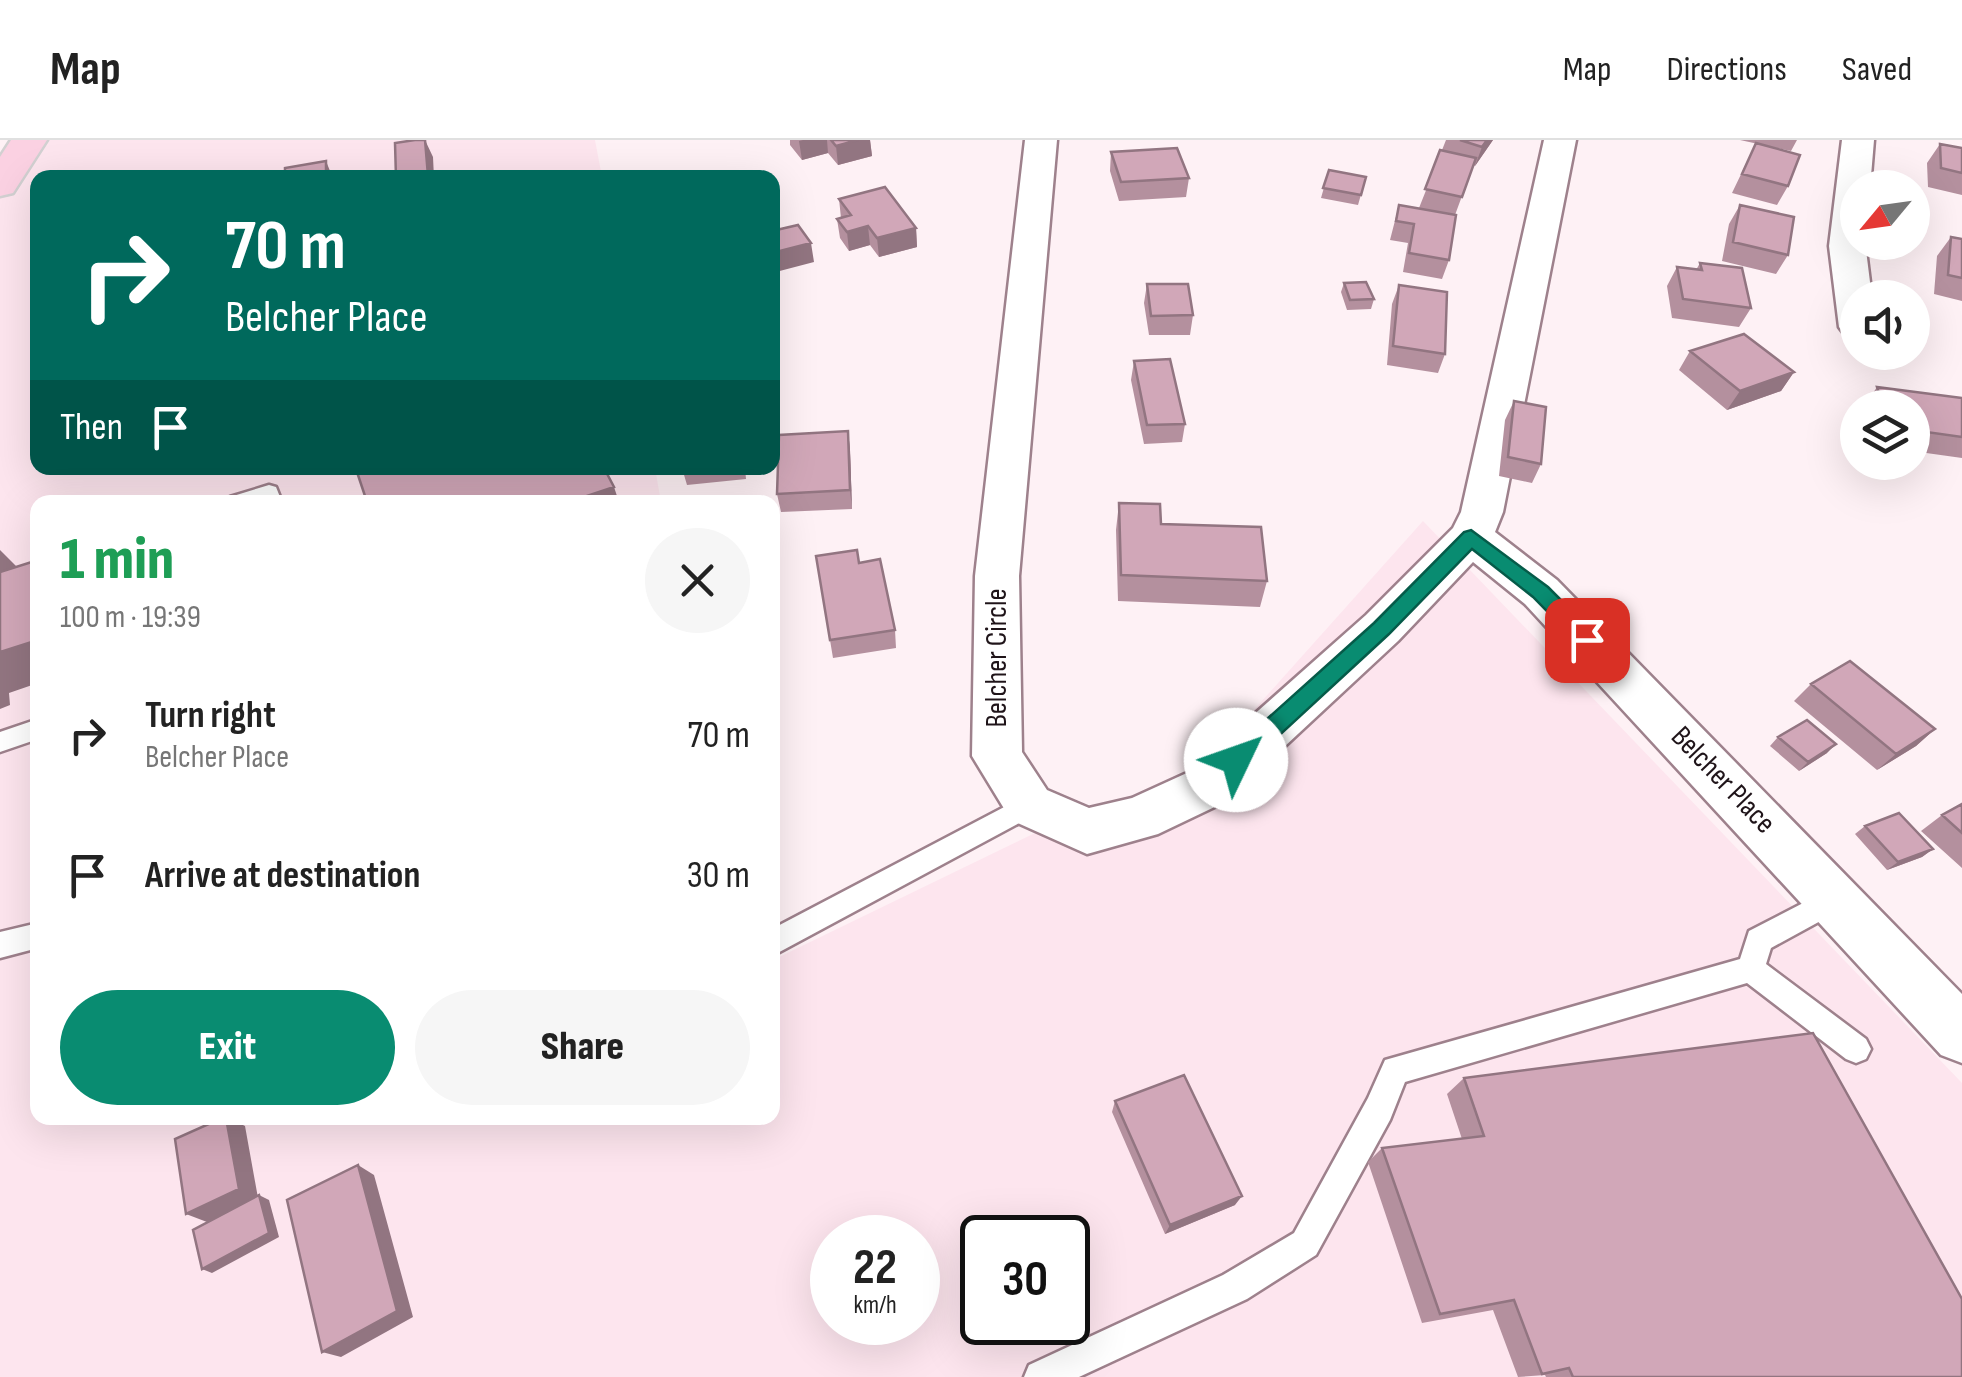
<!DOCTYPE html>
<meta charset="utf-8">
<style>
:root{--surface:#fff;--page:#f6f6f6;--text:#222;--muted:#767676;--line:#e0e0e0;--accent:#098c71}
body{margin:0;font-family:"Sofia Sans Condensed",sans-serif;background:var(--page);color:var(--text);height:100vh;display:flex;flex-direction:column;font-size:38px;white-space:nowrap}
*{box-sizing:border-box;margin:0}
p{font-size:32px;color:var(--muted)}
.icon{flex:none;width:55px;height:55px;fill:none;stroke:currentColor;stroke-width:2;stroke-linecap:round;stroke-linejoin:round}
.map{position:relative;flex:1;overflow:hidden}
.details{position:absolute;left:30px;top:355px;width:750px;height:630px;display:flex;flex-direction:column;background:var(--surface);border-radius:20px;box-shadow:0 10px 40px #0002}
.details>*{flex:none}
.top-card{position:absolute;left:30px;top:30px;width:750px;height:305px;border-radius:20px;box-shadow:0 10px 40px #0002;background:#00695c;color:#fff;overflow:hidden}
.needle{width:65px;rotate:241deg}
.controls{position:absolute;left:1840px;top:30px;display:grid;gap:20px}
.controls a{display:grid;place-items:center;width:90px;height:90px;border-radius:50%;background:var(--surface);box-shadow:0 10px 40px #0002;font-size:50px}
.speed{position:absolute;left:810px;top:1075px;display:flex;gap:20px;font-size:50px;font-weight:700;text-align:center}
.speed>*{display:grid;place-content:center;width:130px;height:130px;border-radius:50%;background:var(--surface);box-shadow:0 10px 40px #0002;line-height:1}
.speed small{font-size:25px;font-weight:400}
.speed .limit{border:5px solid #111;border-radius:15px;background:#fff;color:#111}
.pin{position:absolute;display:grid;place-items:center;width:85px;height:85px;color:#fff;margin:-42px;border-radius:20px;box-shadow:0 5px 15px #0006}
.me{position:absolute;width:110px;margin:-55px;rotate:48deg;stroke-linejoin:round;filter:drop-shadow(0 0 8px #0008)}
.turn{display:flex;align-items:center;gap:35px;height:210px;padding:0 30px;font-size:45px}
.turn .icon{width:130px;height:130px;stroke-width:2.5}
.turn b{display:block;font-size:70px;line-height:85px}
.then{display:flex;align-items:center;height:95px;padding:0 30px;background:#0003;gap:20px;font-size:38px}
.round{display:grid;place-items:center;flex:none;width:105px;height:105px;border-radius:52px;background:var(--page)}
.head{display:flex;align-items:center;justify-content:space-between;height:170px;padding:0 30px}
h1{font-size:60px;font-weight:800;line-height:75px;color:#1e9e55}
.primary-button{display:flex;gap:20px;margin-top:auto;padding:20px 30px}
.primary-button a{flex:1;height:115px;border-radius:60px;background:var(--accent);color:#fff;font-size:40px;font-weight:800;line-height:115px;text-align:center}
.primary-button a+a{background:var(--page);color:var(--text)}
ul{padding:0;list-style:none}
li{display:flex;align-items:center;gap:30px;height:140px;padding:0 30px}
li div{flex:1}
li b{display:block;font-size:38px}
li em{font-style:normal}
header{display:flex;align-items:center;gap:60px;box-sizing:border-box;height:140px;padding:0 50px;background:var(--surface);border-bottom:2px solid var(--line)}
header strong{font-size:48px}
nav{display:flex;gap:55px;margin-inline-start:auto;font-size:35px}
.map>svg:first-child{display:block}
</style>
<header>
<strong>Map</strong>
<nav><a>Map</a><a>Directions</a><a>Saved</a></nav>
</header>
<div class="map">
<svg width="1962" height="1237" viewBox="0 0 1962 1237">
<rect width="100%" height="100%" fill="#fef1f5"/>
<path fill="#fde5ee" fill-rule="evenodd" d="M21,0H595L602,37L38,38V328H655L661,362H38V978H772L773,820L1072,675L1184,648L1423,381L1962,943V1237H0V35ZM832,1098H918V1182H832ZM982,1098H1068V1182H982Z"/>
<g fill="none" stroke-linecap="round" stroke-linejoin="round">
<g stroke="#9e818c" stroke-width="5">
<path id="lane" d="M269,345L276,347L282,362H227L230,357Z
M38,579V599L0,612V592Z
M1029,654L1038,657L1042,665L1038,673L772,816V789Z
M1836,746L1846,749L1850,758L1846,767L1771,808L1766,824L1866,899L1871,909L1866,919L1856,923L1846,919L1747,843L1405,942L1390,980L1316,1115L1247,1159L1079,1237H1024L1029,1225L1223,1135L1294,1093L1368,958L1385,920L1740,819L1749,791Z
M38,783V808L0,818V792Z"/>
</g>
<g stroke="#9e818c" stroke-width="5">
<path id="street" d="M1025,0H1057L1019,436L1022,612L1047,650L1089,668L1132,658L1189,632L1366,475L1453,388L1461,372L1544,0H1576L1503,372L1495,392L1557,440L1962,854V923L1941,915L1525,464L1473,422L1398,501L1225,662L1158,694L1087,714L1011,680L972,616L975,436Z
M1842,0H1874L1870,48H1858V102H1865L1872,158H1858V199L1845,195L1839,187L1829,106Z"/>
</g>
<g stroke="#d2d0d1" stroke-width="5">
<path id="primary" d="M11,0H47L13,53L0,56V17Z"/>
</g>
<use href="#lane" fill="#fff" fill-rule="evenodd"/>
<use href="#street" fill="#fff" fill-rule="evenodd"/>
<use href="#primary" fill="#fbd1e2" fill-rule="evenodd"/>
</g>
<path fill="#b4909e" d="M790,0H870L872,16L838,25L828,13L802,20L790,5Z
M1446,0H1493L1475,26L1473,25L1469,37L1455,75L1449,120L1442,139L1403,132L1408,103L1390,100L1399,65L1432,71L1419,68Z
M1740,0H1797L1791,11Z
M1756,3L1788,46L1777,65L1732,53Z
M1940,4L1962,8V55L1928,47L1927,23Z
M1111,12L1189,38L1186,57L1119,61L1110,31Z
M1329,30L1366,37L1358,65L1321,58Z
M839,59L916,88L917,107L879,117L870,105L849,111L840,98L837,79L841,78Z
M1740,65L1788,115L1776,134L1722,121L1729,84Z
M1951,97L1962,99V161L1934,154L1937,116Z
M1700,123L1751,168L1739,187L1672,178L1667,146L1677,127L1696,130Z
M1344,143L1374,159L1371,169L1347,170L1341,152Z
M1147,144L1193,175L1190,195H1149L1144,163Z
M1399,145L1445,214L1438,233L1387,225L1392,164Z
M1690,211L1794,232L1781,251L1727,270L1679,230Z
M1134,221L1185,284L1182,302L1144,304L1131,240Z
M1877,247L1962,258V318L1912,311V268H1863Z
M1514,261L1541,324L1532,343L1499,336L1505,280Z
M848,291L850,310L852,369L781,372L777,354Z
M682,328H745L746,339L687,345Z
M1119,363L1267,441L1260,467L1118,461L1116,390Z
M816,416L859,423L895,490L896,508L833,518Z
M1811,544L1935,589L1916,606L1877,630L1794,561Z
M1778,597L1827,613L1799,631L1770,606Z
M1962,664V728L1921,691L1942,675Z
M1865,686L1933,709L1922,717L1887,730L1855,694Z
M1464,938L1962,1237H1546L1545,1235L1518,1237L1493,1170L1422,1183L1368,1022L1382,1008L1462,999L1447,954Z
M1115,961L1235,1065L1165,1094L1112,972Z"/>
<path fill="#927581" d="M425,0L433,17L434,38H415Z
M803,0H827L828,13L802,20L799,1Z
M858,0H870L872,16L838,25L836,6Z
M1487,0H1493L1475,26L1482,7Z
M326,21L330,31L331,38H326Z
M868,86L870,105L849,111L847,92Z
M916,88L917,107L879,117L877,98Z
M811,103L814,122L772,133V113Z
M1794,232L1781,251L1727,270L1740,251Z
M848,291L850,310L852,369L850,350Z
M614,347L619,362H569Z
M0,410L24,434L0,441Z
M38,500V543L9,553L10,565L0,569V512Z
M1935,589L1916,606L1877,630L1896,614Z
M1836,604L1827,613L1799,631L1808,622Z
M1933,709L1922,717L1887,730L1898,722Z
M226,978H229L245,986L258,1058L207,1082L186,1074Z
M358,1025L374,1035L413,1177L341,1217L322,1212Z
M259,1055L269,1060L279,1097L212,1133L202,1129Z
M1242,1056L1235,1065L1165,1094L1170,1085Z"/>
<path fill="#d1a7b8" stroke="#927581" stroke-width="2.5" d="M415,0H425L428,36L396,38L395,3Z
M831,0H858L836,6Z
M1460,0H1487L1482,7Z
M1756,3L1800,15L1788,46L1742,34Z
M1940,4L1962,8V33L1941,28Z
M1177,8L1189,38L1121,42L1111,12Z
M1440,10L1476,18L1462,57L1425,49Z
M326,21V38H285V28Z
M1329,30L1366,37L1361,55L1323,48Z
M885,47L916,88L877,98L868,86L847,92L837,79L851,75L839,59Z
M1399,65L1456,75L1449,120L1409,113L1414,84L1396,81Z
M1740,65L1794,77L1788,115L1733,102Z
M798,85L811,103L772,113V91Z
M1951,97L1962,99V138L1948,135Z
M1700,123L1742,128L1751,168L1683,159L1677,127L1702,130Z
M1366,142L1374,159L1350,160L1344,143Z
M1147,144H1188L1193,175L1151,176Z
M1399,145L1447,152L1445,214L1393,206Z
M1744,194L1794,232L1740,251L1690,211Z
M1170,219L1185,284L1147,285L1134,221Z
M1877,247L1962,258V297L1912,290V268H1884Z
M1514,261L1546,267L1541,324L1508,317Z
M848,291L850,350L777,354L779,295Z
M371,328H604L614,347L569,362H367L357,332Z
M237,357L239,362H220Z
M1119,363L1160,364L1161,384L1261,387L1267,441L1121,435Z
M857,410L859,423L880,419L895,490L830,500L816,416Z
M38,420V500L0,512V432Z
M1850,521L1935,589L1896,614L1811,544Z
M1807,580L1836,604L1808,622L1778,597Z
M1962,664V693L1942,675Z
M1899,673L1933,709L1898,722L1865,686Z
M1813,893L1962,1159V1237H1573L1569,1228L1542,1234L1514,1160L1440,1174L1382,1008L1484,996L1464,938Z
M1184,935L1242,1056L1170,1085L1115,961Z
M222,978H226L239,1049L186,1074L175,999Z
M358,1025L397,1171L322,1212L287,1060Z
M259,1055L269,1093L202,1129L193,1090Z"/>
<path fill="#098c71" stroke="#065b49" stroke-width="2.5" d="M1471,390L1548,447L1595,494L1598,500L1595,505H1580L1533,457L1472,409L1389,494L1245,627H1228L1225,620L1228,614L1374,483L1464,392Z"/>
<g text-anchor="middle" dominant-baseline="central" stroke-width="10" stroke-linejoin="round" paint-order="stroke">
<g font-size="30" fill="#1f1419" stroke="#fff">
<text transform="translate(997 518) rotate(-90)">Belcher Circle</text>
<text transform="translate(1723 640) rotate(46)">Belcher Place</text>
</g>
</g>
</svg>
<div class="controls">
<a><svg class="needle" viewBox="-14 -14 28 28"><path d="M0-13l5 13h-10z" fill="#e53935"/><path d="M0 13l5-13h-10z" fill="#767676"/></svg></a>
<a><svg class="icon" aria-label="sound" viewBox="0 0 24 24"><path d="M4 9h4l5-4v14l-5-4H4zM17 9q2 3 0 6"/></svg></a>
<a><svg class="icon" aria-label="layers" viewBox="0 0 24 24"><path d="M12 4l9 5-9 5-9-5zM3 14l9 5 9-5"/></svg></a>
</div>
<div class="speed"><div>22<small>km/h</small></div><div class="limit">30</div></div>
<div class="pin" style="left:1587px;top:500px;background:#d93025"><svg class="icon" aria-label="arrive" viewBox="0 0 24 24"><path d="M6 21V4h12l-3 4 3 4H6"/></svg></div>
<svg class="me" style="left:1236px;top:620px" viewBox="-20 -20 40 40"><circle r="19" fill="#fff"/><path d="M0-13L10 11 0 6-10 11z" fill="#098c71"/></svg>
<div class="top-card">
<div class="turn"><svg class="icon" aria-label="right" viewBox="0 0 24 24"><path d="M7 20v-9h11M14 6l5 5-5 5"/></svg><div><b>70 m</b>Belcher Place</div></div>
<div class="then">Then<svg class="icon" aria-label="arrive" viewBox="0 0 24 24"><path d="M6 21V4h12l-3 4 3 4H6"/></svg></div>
</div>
<section class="details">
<div class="head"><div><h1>1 min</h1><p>100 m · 19:39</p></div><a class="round"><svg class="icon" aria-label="close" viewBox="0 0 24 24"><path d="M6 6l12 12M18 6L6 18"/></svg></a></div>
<ul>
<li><svg class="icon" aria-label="right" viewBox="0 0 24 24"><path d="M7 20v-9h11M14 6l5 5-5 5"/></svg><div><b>Turn right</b><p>Belcher Place</p></div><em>70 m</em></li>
<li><svg class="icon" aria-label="arrive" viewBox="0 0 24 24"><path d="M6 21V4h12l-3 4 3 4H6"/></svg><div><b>Arrive at destination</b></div><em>30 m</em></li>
</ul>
<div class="primary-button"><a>Exit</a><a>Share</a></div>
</section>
</div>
